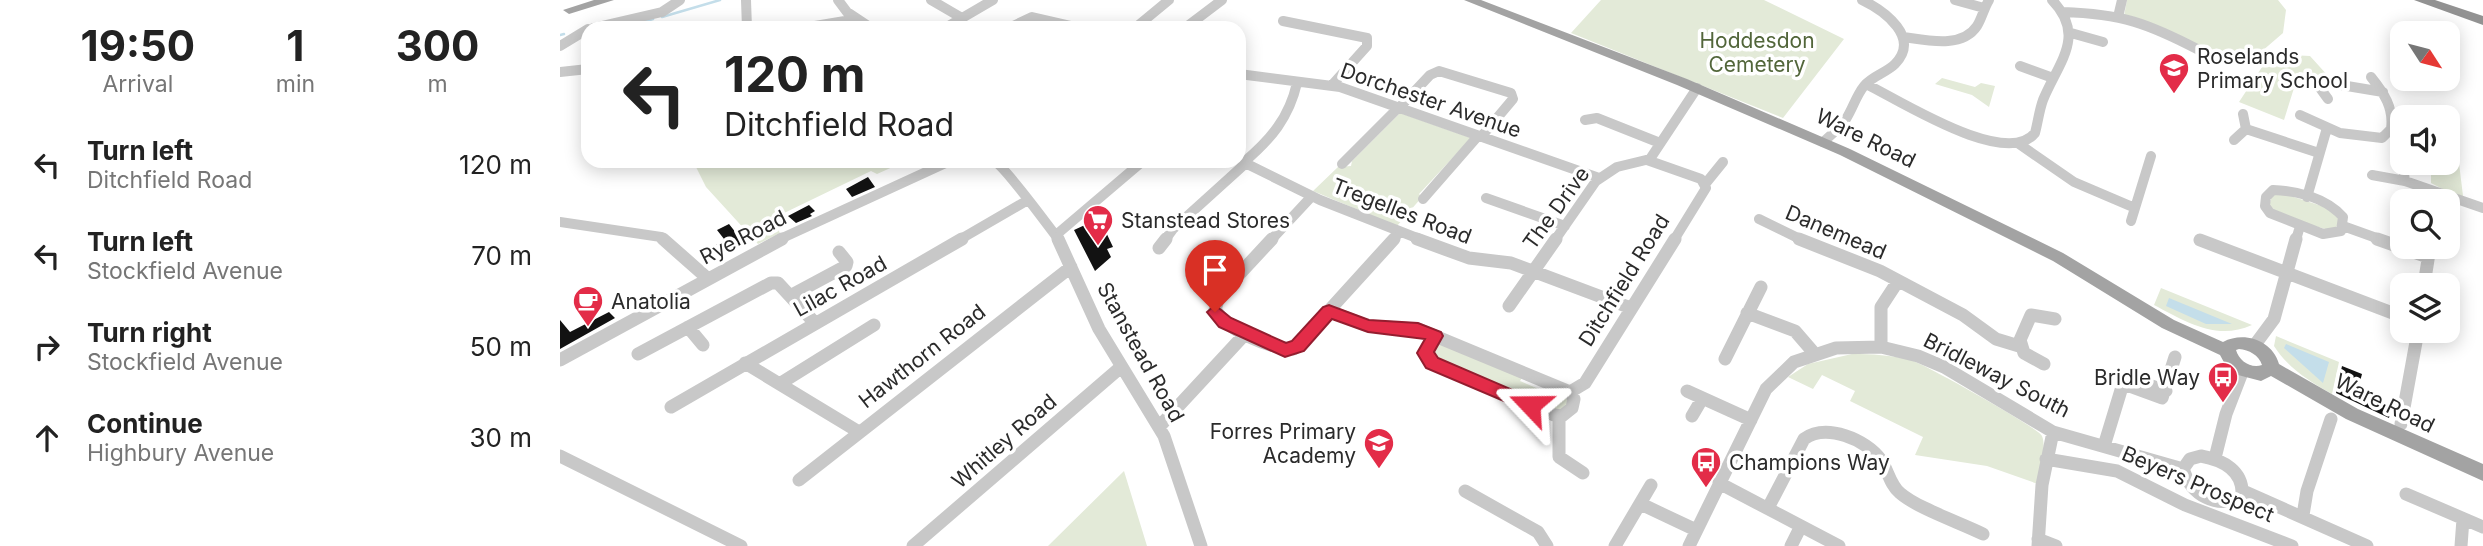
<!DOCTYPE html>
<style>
:root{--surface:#fff;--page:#f6f6f6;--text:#222;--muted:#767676}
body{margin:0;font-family:Inter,sans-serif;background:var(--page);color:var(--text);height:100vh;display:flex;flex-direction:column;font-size:26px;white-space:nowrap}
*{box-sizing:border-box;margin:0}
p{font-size:23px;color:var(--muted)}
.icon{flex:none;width:38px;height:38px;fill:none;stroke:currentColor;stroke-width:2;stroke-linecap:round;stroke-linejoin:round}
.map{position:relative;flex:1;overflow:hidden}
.panel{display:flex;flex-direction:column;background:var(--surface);width:560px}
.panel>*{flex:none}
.top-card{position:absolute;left:21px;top:21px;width:665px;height:147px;border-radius:21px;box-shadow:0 4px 18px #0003;background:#fff;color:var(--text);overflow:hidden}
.needle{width:46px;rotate:126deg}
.buttons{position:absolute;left:1830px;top:21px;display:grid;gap:14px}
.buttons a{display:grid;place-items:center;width:70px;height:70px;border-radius:14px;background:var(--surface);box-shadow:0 4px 18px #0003;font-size:35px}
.pin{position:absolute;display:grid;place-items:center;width:60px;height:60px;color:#fff;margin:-72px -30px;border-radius:50% 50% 50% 0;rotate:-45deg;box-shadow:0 0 7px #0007}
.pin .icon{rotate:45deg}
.me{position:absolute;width:77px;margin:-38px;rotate:293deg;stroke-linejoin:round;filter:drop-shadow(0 0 5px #0008)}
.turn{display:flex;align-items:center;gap:24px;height:147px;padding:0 28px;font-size:32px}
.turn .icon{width:91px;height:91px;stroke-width:2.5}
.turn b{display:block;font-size:49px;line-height:60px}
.eta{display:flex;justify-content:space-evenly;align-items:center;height:119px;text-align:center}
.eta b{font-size:42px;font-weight:700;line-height:49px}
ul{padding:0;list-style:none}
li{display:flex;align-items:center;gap:21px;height:91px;padding:0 28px}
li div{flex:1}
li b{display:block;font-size:26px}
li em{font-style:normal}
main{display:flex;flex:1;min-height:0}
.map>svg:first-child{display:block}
</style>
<main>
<section class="panel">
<div class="eta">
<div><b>19:50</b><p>Arrival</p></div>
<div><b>1</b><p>min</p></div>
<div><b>300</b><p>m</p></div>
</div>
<ul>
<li><svg class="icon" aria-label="left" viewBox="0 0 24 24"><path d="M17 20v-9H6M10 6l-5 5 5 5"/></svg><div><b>Turn left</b><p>Ditchfield Road</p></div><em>120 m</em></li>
<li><svg class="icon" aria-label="left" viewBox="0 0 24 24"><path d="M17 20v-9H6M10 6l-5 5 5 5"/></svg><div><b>Turn left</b><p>Stockfield Avenue</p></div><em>70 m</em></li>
<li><svg class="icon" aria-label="right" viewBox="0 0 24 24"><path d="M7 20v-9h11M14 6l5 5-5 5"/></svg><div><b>Turn right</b><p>Stockfield Avenue</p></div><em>50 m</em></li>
<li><svg class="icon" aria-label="ahead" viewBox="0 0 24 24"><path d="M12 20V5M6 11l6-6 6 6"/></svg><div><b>Continue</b><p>Highbury Avenue</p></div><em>30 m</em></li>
</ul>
</section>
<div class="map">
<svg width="1923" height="546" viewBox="0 0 1923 546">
<rect width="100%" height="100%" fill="#fff"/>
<path fill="#e3ead8" d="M1041,0H1204L1284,39L1223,118L1011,33Z
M1567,0H1718L1726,10L1723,33L1694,58L1625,44L1564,16Z
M1731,55L1750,56L1769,77L1739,72L1724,120L1679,102L1706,61Z
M1382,78L1415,87L1421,83L1435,86L1429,107L1412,95L1375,84Z
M840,113L911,138L859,194L862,197L837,226L753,191L778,167L791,166L792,161Z
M1888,132L1899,163L1903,196L1900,198L1871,183V163H1888Z
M133,161H346L317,174L311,171L220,215L215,224L220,233L198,244L146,187Z
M1718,192L1765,207L1778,217L1779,223L1773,231L1721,217L1709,206L1712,195Z
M1601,288L1692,325C1657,341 1626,322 1594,305Z
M1716,336L1779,362L1772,394C1750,382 1727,367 1714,346Z
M882,343L963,376L960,381L988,393L992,388L1004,393L1009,404L1000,412L874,360L870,351Z
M1292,354C1312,354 1331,355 1351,360C1366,365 1479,428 1482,436C1487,448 1479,472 1478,484L1427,466L1355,455L1363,437L1290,401L1295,391L1262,375L1253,389L1228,377L1248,364Z
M564,471L587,546H488Z"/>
<path fill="#c4deea" d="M1609,298L1672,324H1646L1606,306Z
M1726,344L1769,362L1763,383L1724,348Z"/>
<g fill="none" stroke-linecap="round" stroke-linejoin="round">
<path stroke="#c4deea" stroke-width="2.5" d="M102,17L160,0
M64,28L93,19
M0,35L4,34"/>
</g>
<path fill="#121212" d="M308,177L315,187L292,197L286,189Z
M249,205L255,211L250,214L252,216L236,223L228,216Z
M538,219L552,224L544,228L553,247L547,249L551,257L535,271L514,230Z
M169,224L184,243L156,258L149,250L164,239L157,230Z
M49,312L55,318L0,349V320L10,332Z
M1782,366L1802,374L1797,393L1831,407L1829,418L1776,393Z"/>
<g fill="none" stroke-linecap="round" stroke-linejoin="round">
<path stroke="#c8c8c8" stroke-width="10" d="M186,0L187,28
M278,0L287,12L311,28
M371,0L402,18
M1395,0L1424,8
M1503,12C1562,14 1587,23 1639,50
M1558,17L1562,0
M723,21L807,38V46L772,85
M33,28L102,12L120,0
M243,28L297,19
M385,28L433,0
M449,28L472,17L520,28
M575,28L609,0
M625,28L662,0
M1511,33L1543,42
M1343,37C1366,40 1402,49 1417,26C1422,18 1424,8 1429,0
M0,46L28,29
M1460,66L1493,78
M0,72L28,69
M679,74L780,87L1039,178
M1306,84C1339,100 1446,169 1475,133C1478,122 1479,111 1483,100C1498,63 1527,36 1492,0
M1768,99L1760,88L1763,82L1823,92
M839,108L870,75L879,71L951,93L953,99L921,137
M1683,114L1686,129
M1740,115L1780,133L1822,138L1831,129C1834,108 1824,93 1811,77
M1025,120L1037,118L1100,143
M1686,129L1759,153
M1674,140L1686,129
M1263,142C1271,135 1280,128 1286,119C1293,108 1296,96 1304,86C1312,76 1326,73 1335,64C1361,38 1325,11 1302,0
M1459,144L1514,182L1575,208
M679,160L760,200L862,240
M1087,160L1141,179L1146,188L1114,240
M434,161C444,165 489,227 499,240
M684,162C711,139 729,118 737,83
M782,164L838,108
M1812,175L1845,181L1843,167
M1845,181L1923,208
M1146,183L1163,162
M1713,190C1738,191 1766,198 1783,217L1781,231L1763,234L1710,213L1705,206L1706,197Z
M1747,197L1767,128
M926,198L1005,226
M863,199L918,136
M1199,219L1242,240
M1571,221L1591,156
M0,222L101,237L105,240
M1783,226L1822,240
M496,235L583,161
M218,240L390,161
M399,240L468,200
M605,240L613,229L686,163
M711,240L752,196
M832,240L840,232
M995,240L1036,181L1057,167L1090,159L1137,88
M1736,240L1740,226"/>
<path stroke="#c8c8c8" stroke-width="13" d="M103,239L146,277
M498,239L539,329L604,436L641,546
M712,239L659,296L655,310C670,332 708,348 734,349L834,239
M857,239L909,258L951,263L1071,308
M1239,239L1320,271L1403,315L1436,339L1459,346
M1817,239L1868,257
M1640,240L1843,317
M599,248L606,239
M1864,285L1870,247
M230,296L286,266L287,262L279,252
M949,306L996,239
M769,311L808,326L858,329L1010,392L1025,383L1115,239
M1187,313L1235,331L1254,353
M128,327L143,345
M875,336L865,353L872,363L994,415L1002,416L1012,408L1014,399L1010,392
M1694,346L1714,319L1736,239
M1321,347V307L1338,281
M78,354L211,283H218L254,322
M1165,359L1201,287
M0,360L222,239
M185,363L299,432
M1484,364L1464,353L1460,340L1471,315L1495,319
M221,383L314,325
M1561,383L1602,398L1615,357
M1127,391L1191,420
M111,407L402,239
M999,416V457L1023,473
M1132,416L1142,399
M1841,424L1858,331
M599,427L686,333
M1544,446L1565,377L1606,391
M0,456L181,546
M1641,456C1663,460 1684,471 1682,496C1657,510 1631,495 1623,469L1630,459Z
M1655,458L1666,414L1683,370
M1486,459L1557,471L1625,505L1732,546
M239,480L511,267
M1159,483L1279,546
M905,491L978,532L987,546
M1683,491L1807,546
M1846,494L1923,527
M1081,504L1136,530
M1208,508L1244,439C1266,423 1306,439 1321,460C1328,470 1330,485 1340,493C1357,508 1401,523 1423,534
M1743,515L1747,491L1771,419
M1478,539L1496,546
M353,546L561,367
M1055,546L1091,485
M1129,546L1206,389L1234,362L1276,348L1321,347L1358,356L1384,367L1493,432L1623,469
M1231,546L1241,526
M1478,546L1482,485L1493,432
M1901,546L1903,519"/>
<path fill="#a3a3a3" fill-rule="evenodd" d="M34,0H54L9,14L3,10Z
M904,0H921L1127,79L1290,149L1503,253L1614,320L1663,342C1684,331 1712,340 1719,364L1798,409L1923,464V481L1786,419L1711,376L1701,381L1678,375L1666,366L1660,355L1602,328L1493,261L1280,155L1117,85ZM1679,349C1689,350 1699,355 1702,365C1691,369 1679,361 1676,350Z"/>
<path fill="#929292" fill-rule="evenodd" d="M1854,0H1875L1923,16V25Z"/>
</g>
<path fill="#e32c48" stroke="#941d2f" stroke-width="2" d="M655,305L671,318L726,343L732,341L763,307L769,305L809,320L858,323L881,332L883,336L874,352L878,358L976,400L979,405L970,412L866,368L857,353L865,339L808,332L772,319L744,351L725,357L659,327L647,312Z"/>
<defs>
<g id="school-pin" transform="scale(1.575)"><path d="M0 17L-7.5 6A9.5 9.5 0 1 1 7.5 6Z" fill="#e32c48" stroke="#fff"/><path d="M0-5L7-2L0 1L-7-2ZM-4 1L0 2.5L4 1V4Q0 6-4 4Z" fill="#fff"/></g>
<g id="supermarket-pin" transform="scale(1.575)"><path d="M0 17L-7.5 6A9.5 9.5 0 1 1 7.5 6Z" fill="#e32c48" stroke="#fff"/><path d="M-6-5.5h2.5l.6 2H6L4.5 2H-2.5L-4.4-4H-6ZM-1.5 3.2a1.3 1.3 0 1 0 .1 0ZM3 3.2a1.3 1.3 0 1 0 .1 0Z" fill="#fff"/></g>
<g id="cafe-pin" transform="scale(1.575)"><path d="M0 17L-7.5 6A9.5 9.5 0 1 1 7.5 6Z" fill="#e32c48" stroke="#fff"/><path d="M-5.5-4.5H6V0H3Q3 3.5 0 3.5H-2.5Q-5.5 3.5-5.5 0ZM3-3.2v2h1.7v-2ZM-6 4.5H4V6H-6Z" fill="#fff"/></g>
<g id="bus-pin" transform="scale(1.575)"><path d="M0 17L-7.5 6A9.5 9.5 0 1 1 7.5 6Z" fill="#e32c48" stroke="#fff"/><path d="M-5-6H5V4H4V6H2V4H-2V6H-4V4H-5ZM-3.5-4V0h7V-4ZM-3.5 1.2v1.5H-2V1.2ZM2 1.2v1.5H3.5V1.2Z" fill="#fff"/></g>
</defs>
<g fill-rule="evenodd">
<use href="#school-pin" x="1614" y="68"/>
<use href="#supermarket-pin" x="538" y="220"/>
<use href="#cafe-pin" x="28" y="301"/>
<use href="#bus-pin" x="1663" y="377"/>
<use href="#school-pin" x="819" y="443"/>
<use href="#bus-pin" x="1146" y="462"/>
</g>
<g text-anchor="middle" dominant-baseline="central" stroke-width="7" stroke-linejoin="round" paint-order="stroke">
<g font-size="21" fill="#52663a" stroke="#fff">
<text x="1197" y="40">Hoddesdon<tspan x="1197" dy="24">Cemetery</tspan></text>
</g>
<g font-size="21" fill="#2b2b2b" stroke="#fff" text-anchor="start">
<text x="1637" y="56">Roselands<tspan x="1637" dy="24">Primary School</tspan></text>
<text x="561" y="220">Stanstead Stores</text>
<text x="51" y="301">Anatolia</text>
<text x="1640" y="377" text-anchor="end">Bridle Way</text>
<text x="796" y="431" text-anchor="end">Forres Primary<tspan x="796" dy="24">Academy</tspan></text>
<text x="1169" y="462">Champions Way</text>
</g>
<g font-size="21" fill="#2b2b2b" stroke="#fff">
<text transform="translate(871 100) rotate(19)">Dorchester Avenue</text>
<text transform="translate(1306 138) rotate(26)">Ware Road</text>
<text transform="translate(996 208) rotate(-54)">The Drive</text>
<text transform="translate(842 211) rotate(21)">Tregelles Road</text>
<text transform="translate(1276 232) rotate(23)">Danemead</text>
<text transform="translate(183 237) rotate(-27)">Rye Road</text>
<text transform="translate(1064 280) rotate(-58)">Ditchfield Road</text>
<text transform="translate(280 286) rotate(-29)">Lilac Road</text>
<text transform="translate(581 352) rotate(61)">Stanstead Road</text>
<text transform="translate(362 356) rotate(-38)">Hawthorn Road</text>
<text transform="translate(1437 375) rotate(27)">Bridleway South</text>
<text transform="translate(1825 403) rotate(26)">Ware Road</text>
<text transform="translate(444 441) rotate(-41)">Whitley Road</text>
<text transform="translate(1638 484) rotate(23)">Beyers Prospect</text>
</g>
</g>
</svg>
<div class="buttons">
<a><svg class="needle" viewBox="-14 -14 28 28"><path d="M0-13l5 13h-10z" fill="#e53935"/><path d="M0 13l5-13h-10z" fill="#767676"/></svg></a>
<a><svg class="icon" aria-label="sound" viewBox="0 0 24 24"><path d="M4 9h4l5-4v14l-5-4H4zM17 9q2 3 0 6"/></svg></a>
<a><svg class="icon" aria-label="search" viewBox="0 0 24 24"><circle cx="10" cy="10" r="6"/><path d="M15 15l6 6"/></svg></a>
<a><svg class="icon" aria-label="layers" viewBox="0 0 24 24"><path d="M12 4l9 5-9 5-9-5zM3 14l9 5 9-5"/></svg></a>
</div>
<div class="pin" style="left:655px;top:312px;background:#d93025"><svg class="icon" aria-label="arrive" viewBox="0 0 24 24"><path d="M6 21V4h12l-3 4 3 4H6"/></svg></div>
<svg class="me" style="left:970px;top:405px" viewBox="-20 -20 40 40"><path d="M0-17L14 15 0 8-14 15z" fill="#e32c48" stroke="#fff" stroke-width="4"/></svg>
<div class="top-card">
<div class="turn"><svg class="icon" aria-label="left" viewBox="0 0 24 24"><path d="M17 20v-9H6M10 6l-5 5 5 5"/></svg><div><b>120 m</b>Ditchfield Road</div></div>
</div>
</div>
</main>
